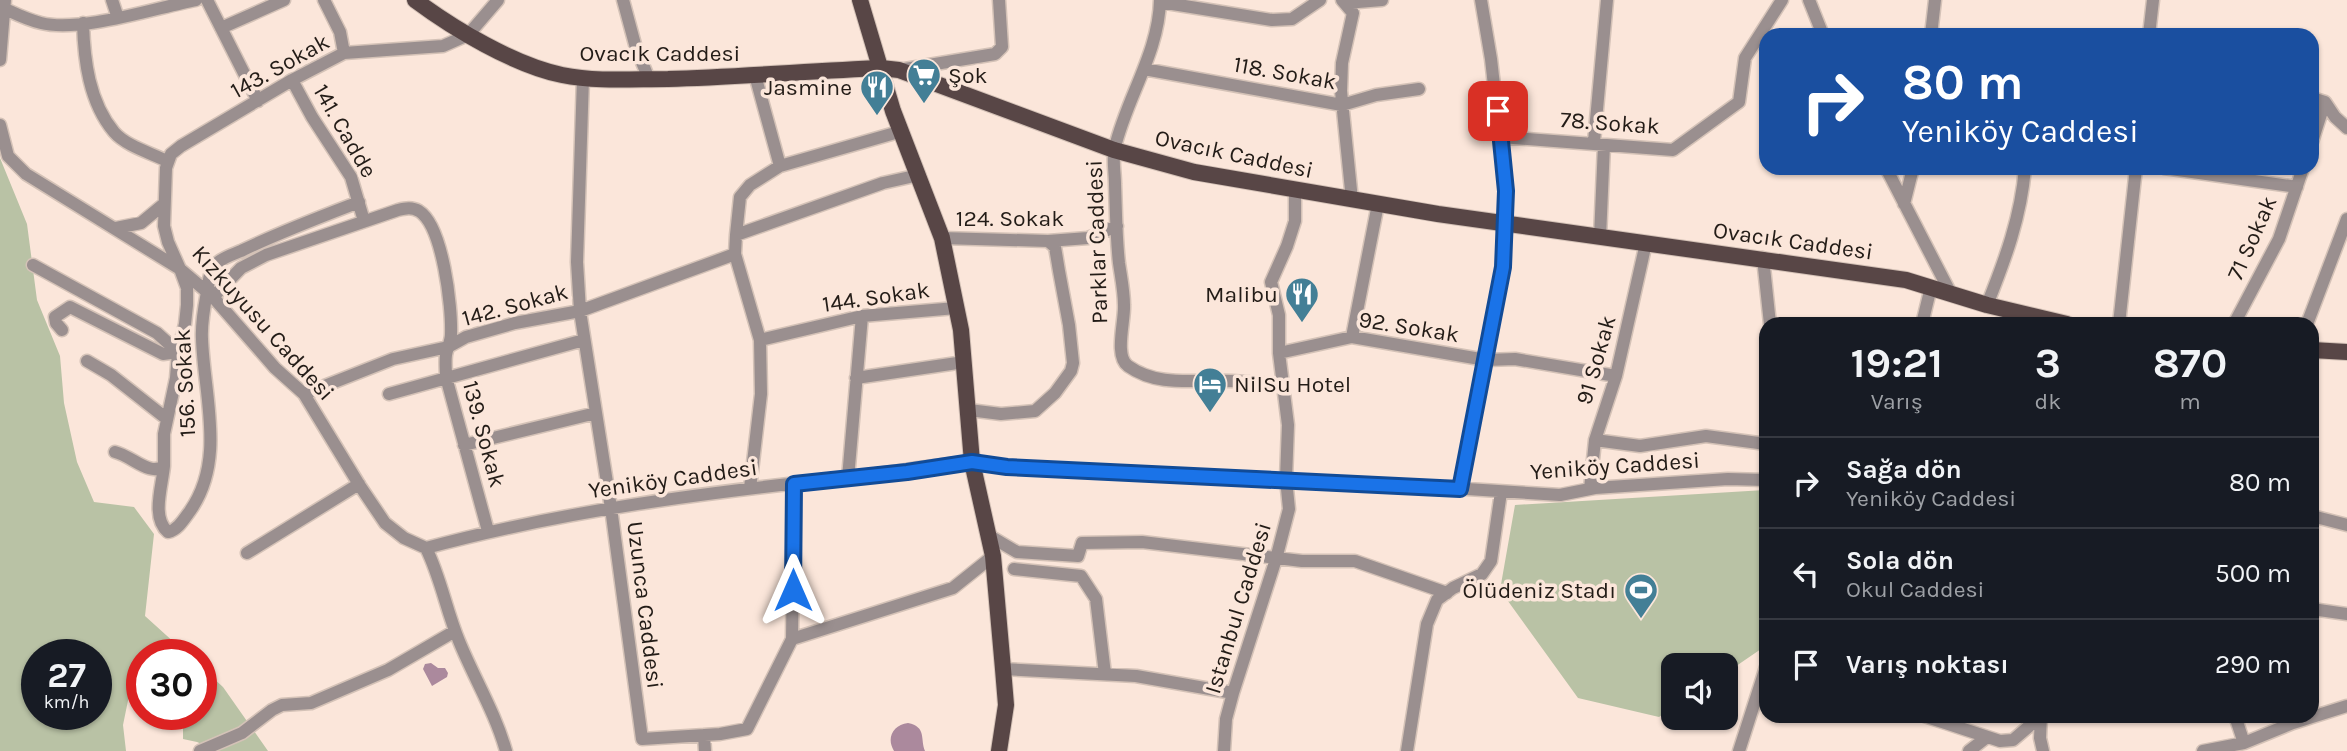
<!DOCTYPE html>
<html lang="tr">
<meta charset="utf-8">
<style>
:root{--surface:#171b24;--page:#20242c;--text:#f1f3f6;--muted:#9ea1a6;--line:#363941}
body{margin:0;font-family:Karla,sans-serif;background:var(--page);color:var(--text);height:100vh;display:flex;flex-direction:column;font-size:26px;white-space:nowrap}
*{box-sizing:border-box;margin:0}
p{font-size:23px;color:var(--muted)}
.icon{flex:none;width:38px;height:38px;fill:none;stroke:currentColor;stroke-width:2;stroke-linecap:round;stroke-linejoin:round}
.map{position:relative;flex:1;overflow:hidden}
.sheet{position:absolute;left:1759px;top:317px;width:560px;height:406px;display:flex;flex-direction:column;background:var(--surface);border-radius:21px;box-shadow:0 2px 5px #0004}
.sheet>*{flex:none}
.guide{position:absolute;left:1759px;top:28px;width:560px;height:147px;border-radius:21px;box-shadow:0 2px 5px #0004;background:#1a4fa0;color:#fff;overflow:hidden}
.tools{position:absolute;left:1661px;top:653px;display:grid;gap:14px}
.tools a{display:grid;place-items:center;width:77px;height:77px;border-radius:14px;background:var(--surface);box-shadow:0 2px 5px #0004;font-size:35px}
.speed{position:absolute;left:21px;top:639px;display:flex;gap:14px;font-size:35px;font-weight:700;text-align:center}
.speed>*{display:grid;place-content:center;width:91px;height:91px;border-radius:50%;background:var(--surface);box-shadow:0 2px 5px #0004;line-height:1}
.speed small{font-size:18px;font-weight:400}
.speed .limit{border:10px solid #d22;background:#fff;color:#111}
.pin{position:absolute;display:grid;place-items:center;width:60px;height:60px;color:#fff;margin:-30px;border-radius:14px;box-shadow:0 4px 10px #0006}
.me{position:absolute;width:77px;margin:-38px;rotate:0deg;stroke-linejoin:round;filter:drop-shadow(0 0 5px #0008)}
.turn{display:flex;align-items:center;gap:24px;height:147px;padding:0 28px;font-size:32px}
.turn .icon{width:91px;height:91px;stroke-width:2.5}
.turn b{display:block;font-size:49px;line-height:60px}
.eta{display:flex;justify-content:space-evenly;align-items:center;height:119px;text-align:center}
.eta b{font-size:42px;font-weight:700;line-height:49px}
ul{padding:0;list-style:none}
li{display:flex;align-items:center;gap:21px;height:91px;padding:0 28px;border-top:2px solid var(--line)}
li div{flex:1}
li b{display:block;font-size:26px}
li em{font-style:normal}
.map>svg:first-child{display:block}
</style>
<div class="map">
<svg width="2347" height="751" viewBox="0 0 2347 751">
<rect width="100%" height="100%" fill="#fbe6da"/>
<path fill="#b9c2a5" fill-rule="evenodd" d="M0,158L27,224L37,300L60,356L64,403L77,462L94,502L134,507L154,534L145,616L187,654H142V680L133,676L123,725L126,751H0ZM37,654H96V714H37Z
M1765,490L1761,649L1726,673V665H1673V707L1659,717L1578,698L1500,590L1515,505Z
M201,667L223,687L268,751H217L197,742L183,739V723L187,714H201Z"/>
<path fill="#ab899d" d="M431,663L438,668H445L448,673L447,677L432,686L423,669L425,664Z
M908,723C927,727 920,739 925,751H894C886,738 893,725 908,723Z"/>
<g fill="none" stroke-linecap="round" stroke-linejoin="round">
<g stroke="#d4c2b7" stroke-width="15">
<path id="minor" d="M112,0L118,18
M207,0L258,101
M324,0L340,32L344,53
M498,0L468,35L443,46L344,53L292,80L181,146L171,154L166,168L164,226L168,242L180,269L213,297L275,368L304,394L360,486L385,523L404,538L426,548C441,578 446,610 459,641C474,678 495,712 506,751
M623,0L636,48L649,79
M1160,0C1159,52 1127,97 1115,147C1112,158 1115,172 1115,184C1116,210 1116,237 1119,263C1121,277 1124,291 1124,305C1125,321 1114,356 1128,366C1159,388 1196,379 1231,381C1249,382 1266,384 1284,385
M1342,0L1353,13L1342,63L1341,91L1352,200
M1809,0L1823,35
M1160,2L1272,20L1292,19L1320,0
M1346,3L1382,0
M5,9C16,14 28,20 41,23C80,33 155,8 196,0
M83,23C84,60 89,102 114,132C126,146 151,153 167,161
M221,28L284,0
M1931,35L1935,0
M2149,35L2153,0
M0,60L5,0
M1144,69L1342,105L1376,95L1419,89
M899,70L995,54L1002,47L999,0
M583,78L577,262L580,311L611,508L642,739L720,734L747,729L792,639L794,484
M292,80L312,117L351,177L364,221
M2312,98L2325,102L2335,117L2347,128
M0,125L8,156L26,174L180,269L187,288V305L185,324L178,352L176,378L164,434V466C150,477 132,456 115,452
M1501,137L1673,150L1739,102L1745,58L1782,0
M1594,142L1607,0
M2312,142L2325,102
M780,166L902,131
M1886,168L1950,292
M2164,168L2297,187
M1904,204L1913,168
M116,228L141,223L164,204
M736,235L883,183L919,175
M1600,237L1604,145
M942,238L1048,241L1088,238L1117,226
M1763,258L1770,324
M33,265L157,333L178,352
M213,297L241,268L266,255L398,210C406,208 412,207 419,211C443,226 452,307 451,334C451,342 447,348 446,355C445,362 446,370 446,377L488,531
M1987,305C2005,260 2021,217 2025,168
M1922,324L1931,287
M2119,324L2136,168
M2234,324L2279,239L2303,168
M2307,324L2347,219
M62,330L56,323L55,317L70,307L163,354L178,352
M1352,337L1378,204
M760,340L862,316L956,308
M1279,353L1352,337L1486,360L1515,359L1616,376
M87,361L111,375L167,419
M856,378L964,362
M304,394L393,359L448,347L466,337L515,323L580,311L735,254
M389,394L584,340
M969,410L1001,414L1035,411L1055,393L1071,371L1073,363L1069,325L1059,271L1055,247L1048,241
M1595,440L1640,446L1706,436L1766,444
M464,445L596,413
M164,466C162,487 151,518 168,532C178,530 184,519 190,511C226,460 204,396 202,339C201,323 204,308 207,292C209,281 209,270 217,263C224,257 234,254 241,251C280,232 320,217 359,202
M848,478L862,316
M750,488L761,394L760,340L735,254L736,235L740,197L750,185L780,166L755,75
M1460,489L1503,267L1506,191L1491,59L1481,0
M1590,489L1595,440L1616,376L1646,243
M2312,516L2347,525
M988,535L1017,552L1078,556L1082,543L1142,542L1302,561H1355L1447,593
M426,548C566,510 710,492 853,477C892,473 931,465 970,462C981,461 995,465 1007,467L1436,487L1560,495L1595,488L1728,479L1766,480
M247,553L359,484
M1014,569L1081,576L1096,599L1105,674
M2312,609L2347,614
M792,639L953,588L993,556
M1003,669L1136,676L1233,693
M1924,716L2000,741L2013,740L2041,716
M2041,716L2040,738L2043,751
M2235,716L2244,743
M704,735L705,751
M200,751L242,733L272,710L282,705L311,703L388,670L455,631
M1224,751L1226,719L1233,693L1276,559L1289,509L1286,479L1288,425L1279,353V315L1271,282L1287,246L1295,221V191
M1407,751L1427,624L1437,600L1453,588L1482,574L1491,561L1501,492
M1739,751L1766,667
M1969,751L1987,737
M2203,751L2244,743L2293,723L2347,706"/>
</g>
<g stroke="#d4c2b7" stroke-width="18">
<path id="major" d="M415,0C454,29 514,65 562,75C597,82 632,79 668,79C739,77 810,71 881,68L899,70L1114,150L1194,172L1438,214L1906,280L1987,305L2067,324
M860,0L893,111L942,238L961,330L972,462L993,556L1003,669L1006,705L999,751
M2312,350L2347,352"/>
</g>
<use href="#minor" stroke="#9a8f8f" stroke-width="12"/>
<use href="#major" stroke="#584646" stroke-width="16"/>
</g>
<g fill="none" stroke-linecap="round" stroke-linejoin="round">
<g stroke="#114b97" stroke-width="18">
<path id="route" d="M793,590L794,484L907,472L972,462L1007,467L1460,489L1503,267L1506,191L1498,111"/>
</g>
<use href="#route" stroke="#1a73e8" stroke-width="12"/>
</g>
<defs>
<g id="supermarket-pin" transform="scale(1.75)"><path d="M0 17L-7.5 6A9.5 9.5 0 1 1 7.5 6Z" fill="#437f96" stroke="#fbe6da"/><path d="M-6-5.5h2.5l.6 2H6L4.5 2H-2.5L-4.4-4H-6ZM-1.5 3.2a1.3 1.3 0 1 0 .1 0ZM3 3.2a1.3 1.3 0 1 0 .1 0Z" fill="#fff"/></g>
<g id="restaurant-pin" transform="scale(1.75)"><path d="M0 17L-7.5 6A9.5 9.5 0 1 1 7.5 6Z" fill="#437f96" stroke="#fbe6da"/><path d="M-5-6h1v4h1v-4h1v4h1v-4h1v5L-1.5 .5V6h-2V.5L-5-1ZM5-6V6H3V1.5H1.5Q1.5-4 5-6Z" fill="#fff"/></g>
<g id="hotel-pin" transform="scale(1.75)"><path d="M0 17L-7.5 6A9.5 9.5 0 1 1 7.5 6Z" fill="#437f96" stroke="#fbe6da"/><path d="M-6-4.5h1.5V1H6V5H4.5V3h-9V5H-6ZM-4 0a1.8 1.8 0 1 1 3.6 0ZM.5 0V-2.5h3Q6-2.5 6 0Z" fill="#fff"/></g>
<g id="stadium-pin" transform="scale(1.75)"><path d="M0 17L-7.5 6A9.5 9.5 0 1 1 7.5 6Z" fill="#437f96" stroke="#fbe6da"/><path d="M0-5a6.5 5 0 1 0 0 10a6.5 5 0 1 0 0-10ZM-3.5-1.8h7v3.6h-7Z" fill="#fff"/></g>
</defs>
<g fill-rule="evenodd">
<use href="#supermarket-pin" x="924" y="75"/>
<use href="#restaurant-pin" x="877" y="87"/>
<use href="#restaurant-pin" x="1302" y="294"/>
<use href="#hotel-pin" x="1210" y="384"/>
<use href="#stadium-pin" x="1641" y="590"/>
</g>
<g text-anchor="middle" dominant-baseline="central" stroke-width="7" stroke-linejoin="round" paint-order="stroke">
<g font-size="23" fill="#231c17" stroke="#fbe6da">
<text x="660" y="53">Ovacık Caddesi</text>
<text transform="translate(280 66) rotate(-29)">143. Sokak</text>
<text transform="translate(1285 73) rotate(10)">118. Sokak</text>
<text transform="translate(1610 123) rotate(4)">78. Sokak</text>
<text transform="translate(345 131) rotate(60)">141. Cadde</text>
<text transform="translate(1234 154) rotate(12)">Ovacık Caddesi</text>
<text x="1010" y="218">124. Sokak</text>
<text transform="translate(2252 238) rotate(-66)">71 Sokak</text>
<text transform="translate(1793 241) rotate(8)">Ovacık Caddesi</text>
<text transform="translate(1097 242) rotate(-92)">Parklar Caddesi</text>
<text transform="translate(876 297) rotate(-8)">144. Sokak</text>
<text transform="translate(515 305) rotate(-15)">142. Sokak</text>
<text transform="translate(263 323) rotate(48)">Kızkuyusu Caddesi</text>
<text transform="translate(1409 327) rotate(9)">92. Sokak</text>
<text transform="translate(1596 360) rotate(-74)">91 Sokak</text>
<text transform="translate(185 383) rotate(-93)">156. Sokak</text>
<text transform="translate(484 434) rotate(75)">139. Sokak</text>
<text transform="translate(1615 466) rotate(-4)">Yeniköy Caddesi</text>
<text transform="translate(673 479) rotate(-8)">Yeniköy Caddesi</text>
<text transform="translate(645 605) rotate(83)">Uzunca Caddesi</text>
<text transform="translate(1238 608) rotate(-73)">Istanbul Caddesi</text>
</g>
<g font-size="23" fill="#231c17" stroke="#fbe6da" text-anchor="end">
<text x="948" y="75" text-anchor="start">Şok</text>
<text x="852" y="87">Jasmine</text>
<text x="1278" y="294">Malibu</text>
<text x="1234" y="384" text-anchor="start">NilSu Hotel</text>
<text x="1616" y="590">Ölüdeniz Stadı</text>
</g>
</g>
</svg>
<div class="tools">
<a><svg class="icon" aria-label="sound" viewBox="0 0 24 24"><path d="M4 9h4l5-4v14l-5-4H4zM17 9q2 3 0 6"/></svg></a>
</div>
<div class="speed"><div>27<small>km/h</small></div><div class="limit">30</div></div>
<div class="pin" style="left:1498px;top:111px;background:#d93025"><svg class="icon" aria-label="arrive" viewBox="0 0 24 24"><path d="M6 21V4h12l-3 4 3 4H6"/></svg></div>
<svg class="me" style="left:793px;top:590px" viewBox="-20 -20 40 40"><path d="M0-17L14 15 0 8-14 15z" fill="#1a73e8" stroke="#fff" stroke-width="4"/></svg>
<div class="guide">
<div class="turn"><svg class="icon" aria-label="right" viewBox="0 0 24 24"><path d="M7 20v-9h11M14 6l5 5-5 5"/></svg><div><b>80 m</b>Yeniköy Caddesi</div></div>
</div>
<section class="sheet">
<div class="eta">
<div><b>19:21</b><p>Varış</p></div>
<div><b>3</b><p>dk</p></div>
<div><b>870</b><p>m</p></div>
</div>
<ul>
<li><svg class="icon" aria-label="right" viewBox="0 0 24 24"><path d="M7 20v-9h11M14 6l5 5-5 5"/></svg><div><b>Sağa dön</b><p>Yeniköy Caddesi</p></div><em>80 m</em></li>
<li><svg class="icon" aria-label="left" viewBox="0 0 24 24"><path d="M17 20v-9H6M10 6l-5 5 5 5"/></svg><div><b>Sola dön</b><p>Okul Caddesi</p></div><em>500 m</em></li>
<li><svg class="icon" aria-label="arrive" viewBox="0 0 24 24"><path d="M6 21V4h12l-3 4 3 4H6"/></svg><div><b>Varış noktası</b></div><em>290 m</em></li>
</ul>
</section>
</div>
